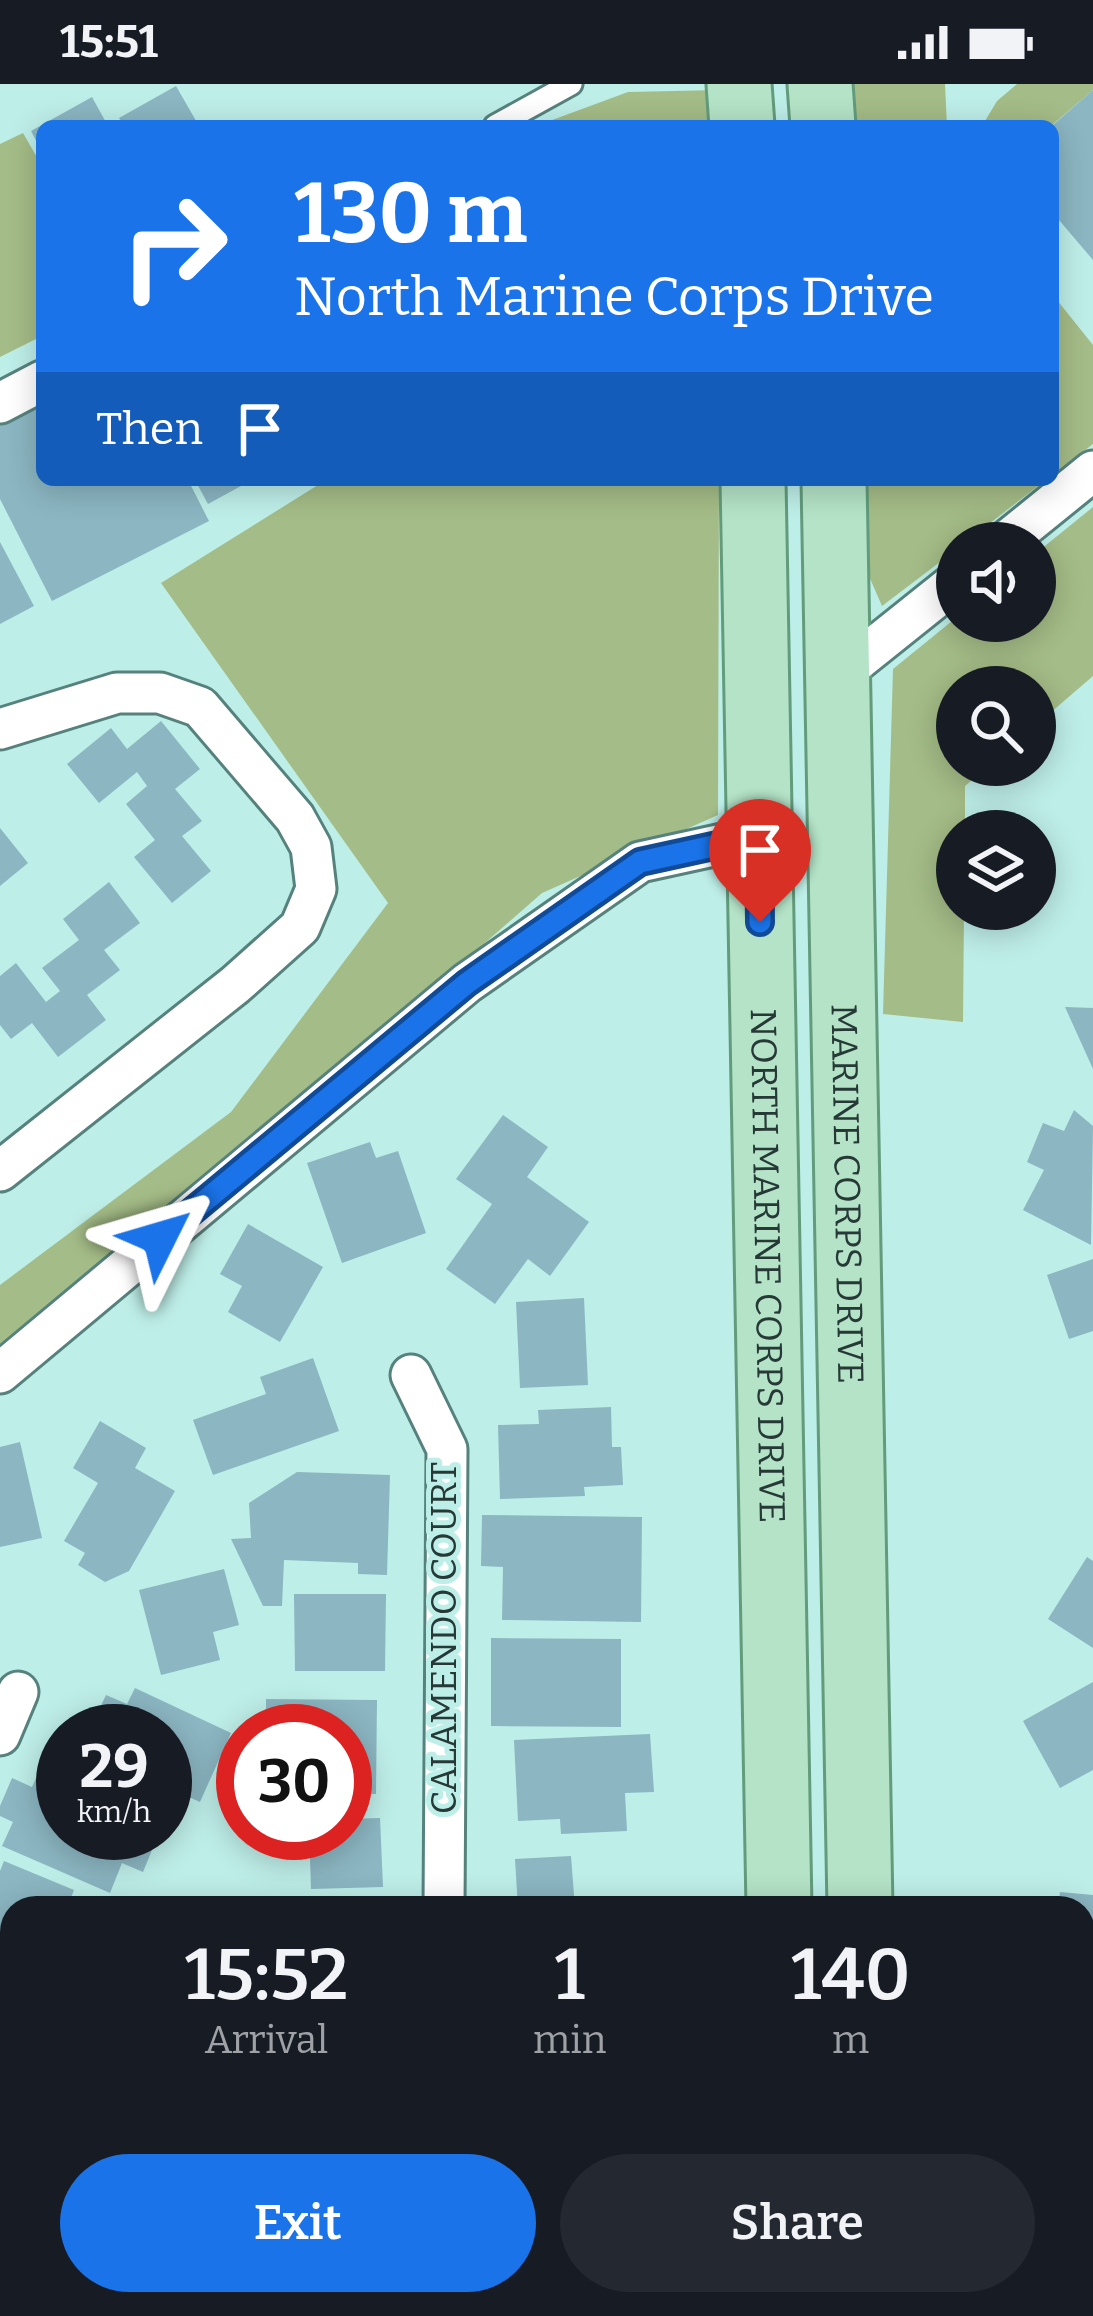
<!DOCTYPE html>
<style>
:root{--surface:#171b24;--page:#242831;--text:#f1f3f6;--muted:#9ea1a6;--accent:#1a73e8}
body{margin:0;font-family:Bitter,serif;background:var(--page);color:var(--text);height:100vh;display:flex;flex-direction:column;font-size:45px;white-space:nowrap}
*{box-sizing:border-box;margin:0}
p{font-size:39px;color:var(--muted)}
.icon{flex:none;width:66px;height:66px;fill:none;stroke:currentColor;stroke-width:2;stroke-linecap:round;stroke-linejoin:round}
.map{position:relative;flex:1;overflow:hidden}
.details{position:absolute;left:0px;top:1812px;width:1095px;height:420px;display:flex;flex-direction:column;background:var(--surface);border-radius:36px 36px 0 0;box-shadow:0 6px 30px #0003}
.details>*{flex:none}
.top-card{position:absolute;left:36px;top:36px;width:1023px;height:366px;border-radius:18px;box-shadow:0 6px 30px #0003;background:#1a73e8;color:#fff;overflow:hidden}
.tools{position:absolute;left:936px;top:438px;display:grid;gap:24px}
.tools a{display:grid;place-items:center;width:120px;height:120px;border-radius:50%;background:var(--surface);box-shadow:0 6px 30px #0003;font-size:60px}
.speed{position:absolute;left:36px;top:1620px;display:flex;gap:24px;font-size:60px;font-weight:700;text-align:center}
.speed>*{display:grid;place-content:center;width:156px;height:156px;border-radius:50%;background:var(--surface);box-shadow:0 6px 30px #0003;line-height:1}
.speed small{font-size:30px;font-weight:400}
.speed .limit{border:18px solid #d22;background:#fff;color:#111}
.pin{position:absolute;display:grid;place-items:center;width:102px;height:102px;color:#fff;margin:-123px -51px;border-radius:50% 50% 50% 0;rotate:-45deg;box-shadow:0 0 12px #0007}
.pin .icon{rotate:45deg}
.me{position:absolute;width:132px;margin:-66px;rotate:50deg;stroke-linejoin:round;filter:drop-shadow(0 0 9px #0008)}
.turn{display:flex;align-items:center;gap:42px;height:252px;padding:0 60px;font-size:54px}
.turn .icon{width:156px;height:156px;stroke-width:2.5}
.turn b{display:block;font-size:84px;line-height:102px}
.then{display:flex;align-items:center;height:114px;padding:0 60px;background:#0003;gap:24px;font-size:45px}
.eta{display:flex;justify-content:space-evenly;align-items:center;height:204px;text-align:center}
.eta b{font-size:72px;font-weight:600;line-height:84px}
.cta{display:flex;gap:24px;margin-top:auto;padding:24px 60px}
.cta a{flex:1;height:138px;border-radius:72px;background:var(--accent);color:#fff;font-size:48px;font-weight:600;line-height:138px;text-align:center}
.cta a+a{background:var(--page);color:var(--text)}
.status{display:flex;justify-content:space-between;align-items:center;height:84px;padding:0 60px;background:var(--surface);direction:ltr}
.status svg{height:33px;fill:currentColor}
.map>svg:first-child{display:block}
</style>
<div class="status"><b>15:51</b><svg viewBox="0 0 49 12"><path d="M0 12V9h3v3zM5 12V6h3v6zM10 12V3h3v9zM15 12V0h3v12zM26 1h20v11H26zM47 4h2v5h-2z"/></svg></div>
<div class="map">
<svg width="1093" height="2232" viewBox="0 0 1093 2232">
<rect width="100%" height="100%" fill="#beeee8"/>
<path fill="#a4bc87" d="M848,0H945L947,42H853Z
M1017,0H1093V6L1051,42H982L997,17Z
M719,6V42H536L628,8Z
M23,49L42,82V252L0,273V60Z
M1053,211L1093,261V360L1053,391Z
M326,396H719L718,731L542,809L189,1117L0,1274V1201L231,1028L388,819L161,499Z
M861,396H1046L964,459H957V465L882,522L865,483Z
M1093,423V592L1035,642V603H957V681H990L965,702V747H957V825H964L963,938L883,930L893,585L957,533V537H1035V470Z"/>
<path fill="#8bb6c2" d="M176,2L199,42H124L119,34Z
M1093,6V176L1053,129V41Z
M92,13L108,42H42V68L31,47Z
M42,316V396H188L209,437L52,517L0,415V338Z
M195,396H252L208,420Z
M0,458L34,522L0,540Z
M161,637L200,685L175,705L202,737L182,752L211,787L172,819L134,773L155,756L126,720L147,702L137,688L99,719L67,680L111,644L127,665Z
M0,744L28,779L0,802Z
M109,798L140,839L104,866L120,886L87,911L106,936L58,973L32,939L11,955L0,941V892L16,879L46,918L60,907L42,884L79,856L63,835Z
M1065,923L1093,924V985Z
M1074,1026L1093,1042L1091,1161L1023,1126L1044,1086L1027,1078L1043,1039L1064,1047Z
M503,1031L548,1063L527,1093L589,1138L550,1192L528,1175L495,1220L446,1185L492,1120L456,1095Z
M370,1058L376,1074L398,1067L426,1149L342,1179L307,1079Z
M248,1140L323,1183L280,1258L228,1228L242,1202L220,1190Z
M1093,1175V1247L1069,1255L1047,1191Z
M584,1214L588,1301L520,1304L516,1218Z
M313,1274L339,1347L213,1391L193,1336L266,1310L260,1293Z
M611,1323L612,1363H621L623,1401L584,1403L585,1412L500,1415L498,1341L539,1340L538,1326Z
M100,1337L146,1364L135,1384L175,1407L129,1487L105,1498L78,1481L85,1469L64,1457L98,1399L73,1384Z
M20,1358L42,1454L0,1463V1363Z
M297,1388L390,1391L387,1491L358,1490V1479L284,1476L282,1522H263L231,1455L251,1454L249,1419Z
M482,1431L642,1433L641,1538L502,1536L503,1483L481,1482Z
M1087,1473L1093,1477V1564L1048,1535Z
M224,1485L239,1541L213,1548L220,1576L161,1591L139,1506Z
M294,1510H386L385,1587H295Z
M491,1554L621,1555V1643L491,1642Z
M1093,1598V1686L1060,1704L1023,1637Z
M135,1604L231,1649L200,1718L165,1702V1647L90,1645L106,1611L127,1620Z
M266,1615L377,1616L376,1710H345V1647H266Z
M650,1650L654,1708L625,1709L627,1747L561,1750L560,1735L518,1737L514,1656Z
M40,1685L63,1695V1749H159L143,1788L122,1779L110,1809L2,1762L13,1738L0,1732V1722L12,1694L32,1703Z
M380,1734L383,1803L311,1805L310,1774L284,1775L283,1749H345V1735Z
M571,1772L575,1824H518L515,1775Z
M4,1777L74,1806L67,1824H12V1914L0,1909V1787Z
M1060,1808L1093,1811V1932L1083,1931V1824H1058Z
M0,1917L12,1923V2011L0,2017Z
M1093,2138V2232H1063L1061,2220H1083V2140Z
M12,2171V2220H77L84,2232H0V2178Z
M128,2220H179V2222L131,2232Z
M309,2220H360V2224L309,2225Z
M591,2221V2232H524V2222Z"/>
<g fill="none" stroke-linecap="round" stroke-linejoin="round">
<g stroke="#56827d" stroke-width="27">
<path id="lane" d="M495,42L571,0"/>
</g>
<g stroke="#56827d" stroke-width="45">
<path id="street" d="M0,319L42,297
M1004,459L1093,387
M837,593L957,497
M0,645L117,609H160L200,623L295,734L311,763L316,805L300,843L235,901L0,1087
M0,1289L467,899L640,778L759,752
M411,1291L447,1365L444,1824
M0,1651L18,1608
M449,2220L450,2232"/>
</g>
<g stroke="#56827d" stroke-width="63">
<path id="secondary" d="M1083,2020H1093
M1083,2091H1093
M0,2123L12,2117"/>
</g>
<g stroke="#629c7c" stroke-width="69">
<g id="primary">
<path d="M739,0L742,42"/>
<path d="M820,0L823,42"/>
<path id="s1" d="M753,396L779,1824"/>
<path id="s2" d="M834,396L860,1824"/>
<path d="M785,2220L786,2232"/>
<path d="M867,2220V2232"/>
</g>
</g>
<use href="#lane" stroke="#fff" stroke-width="21"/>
<use href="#street" stroke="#fff" stroke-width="39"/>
<use href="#secondary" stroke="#daf1e3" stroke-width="57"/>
<use href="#primary" stroke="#b4e3c7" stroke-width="63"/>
</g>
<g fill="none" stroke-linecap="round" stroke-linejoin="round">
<g stroke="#114b97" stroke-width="30">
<path id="route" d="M160,1154L467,899L640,778L759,752L760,838"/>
</g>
<use href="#route" stroke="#1a73e8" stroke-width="21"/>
</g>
<g text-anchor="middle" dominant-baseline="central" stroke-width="10" stroke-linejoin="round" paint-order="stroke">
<g font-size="36" fill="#263936" stroke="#beeee8">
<text stroke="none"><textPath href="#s2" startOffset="714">MARINE CORPS DRIVE</textPath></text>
<text stroke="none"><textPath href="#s1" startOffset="786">NORTH MARINE CORPS DRIVE</textPath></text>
<text transform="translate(444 1554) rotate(-90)">CALAMENDO COURT</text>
</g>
</g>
</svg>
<div class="tools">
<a><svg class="icon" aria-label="sound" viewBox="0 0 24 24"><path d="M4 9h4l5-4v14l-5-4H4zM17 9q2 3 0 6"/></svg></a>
<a><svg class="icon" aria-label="search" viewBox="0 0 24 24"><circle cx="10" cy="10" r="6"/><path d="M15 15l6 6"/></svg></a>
<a><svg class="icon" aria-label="layers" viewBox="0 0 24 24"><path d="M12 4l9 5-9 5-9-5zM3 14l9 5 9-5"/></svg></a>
</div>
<div class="speed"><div>29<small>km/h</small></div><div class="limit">30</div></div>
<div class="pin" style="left:760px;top:838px;background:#d93025"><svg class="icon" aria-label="arrive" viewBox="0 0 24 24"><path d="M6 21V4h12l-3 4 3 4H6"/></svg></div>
<svg class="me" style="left:160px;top:1154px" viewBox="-20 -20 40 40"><path d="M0-17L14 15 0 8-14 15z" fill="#1a73e8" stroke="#fff" stroke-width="4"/></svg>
<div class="top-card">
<div class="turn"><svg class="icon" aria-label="right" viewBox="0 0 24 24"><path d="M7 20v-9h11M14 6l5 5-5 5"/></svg><div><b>130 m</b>North Marine Corps Drive</div></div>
<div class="then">Then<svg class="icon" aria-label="arrive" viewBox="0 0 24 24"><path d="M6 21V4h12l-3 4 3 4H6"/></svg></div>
</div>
<section class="details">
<div class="eta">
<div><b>15:52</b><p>Arrival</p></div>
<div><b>1</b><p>min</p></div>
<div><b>140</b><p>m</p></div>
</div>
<div class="cta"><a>Exit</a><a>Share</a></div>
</section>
</div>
